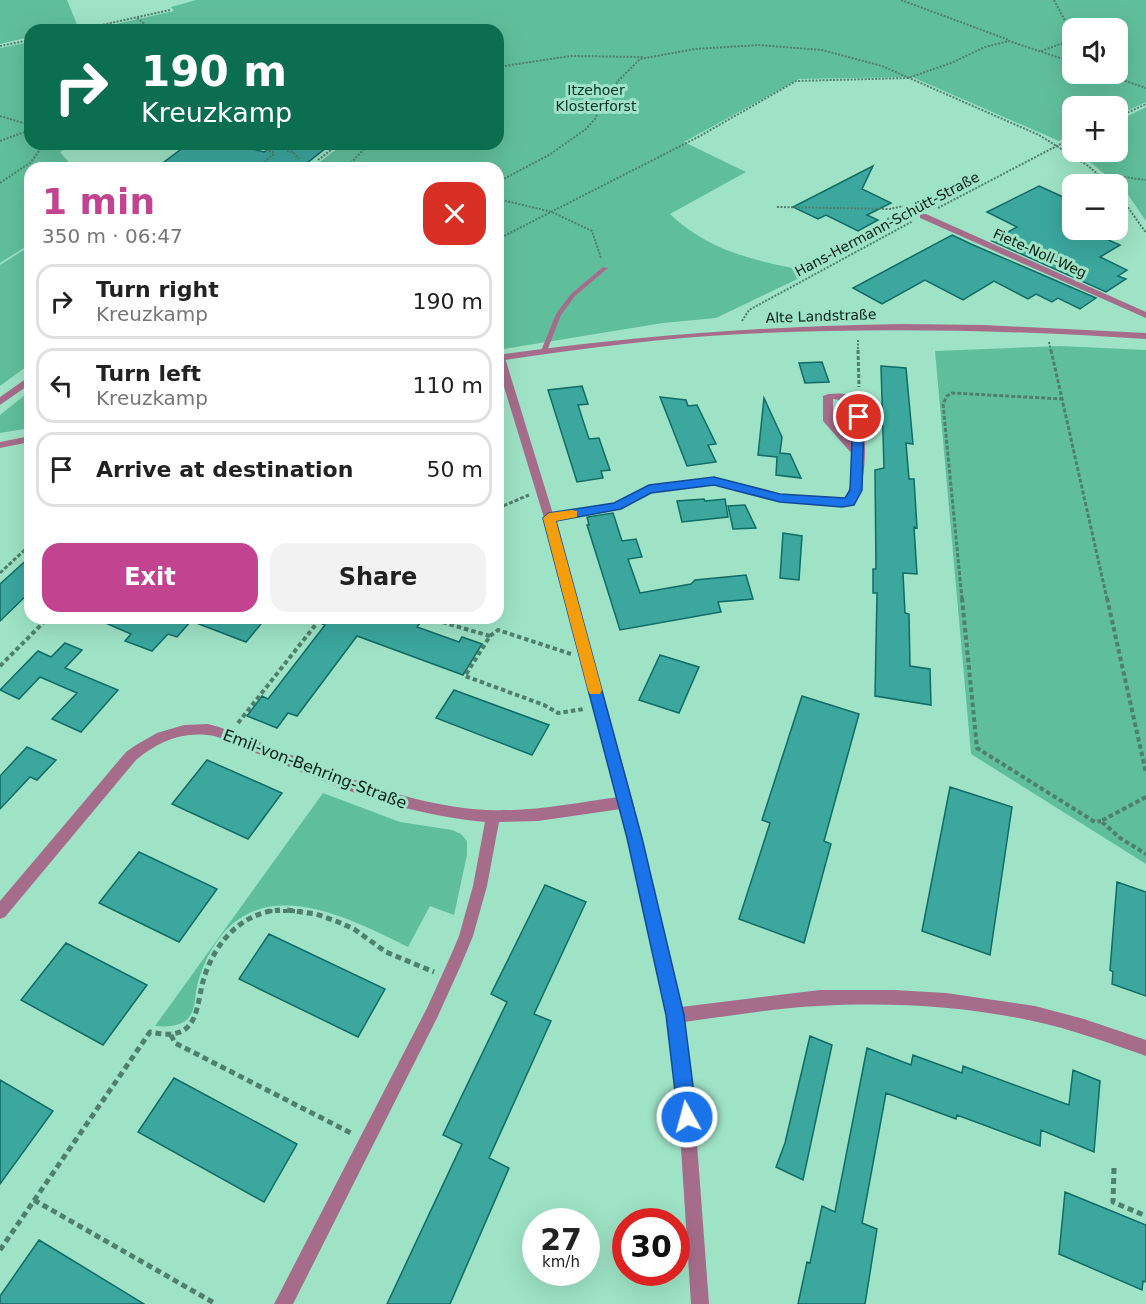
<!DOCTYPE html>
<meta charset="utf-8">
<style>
:root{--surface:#fff;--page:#f2f2f2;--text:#222;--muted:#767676;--line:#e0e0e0;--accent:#c24390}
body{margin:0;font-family:"DejaVu Sans",sans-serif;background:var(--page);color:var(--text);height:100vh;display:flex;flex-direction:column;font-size:22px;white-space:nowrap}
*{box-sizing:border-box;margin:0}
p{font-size:20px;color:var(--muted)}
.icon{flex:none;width:33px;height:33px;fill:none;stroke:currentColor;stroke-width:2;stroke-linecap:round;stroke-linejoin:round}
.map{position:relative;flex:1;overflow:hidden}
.details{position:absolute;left:24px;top:162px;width:480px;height:462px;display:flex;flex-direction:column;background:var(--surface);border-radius:18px;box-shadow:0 6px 24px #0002}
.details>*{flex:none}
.banner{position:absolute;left:24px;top:24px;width:480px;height:126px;border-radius:18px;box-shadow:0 6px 24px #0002;background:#0b6e4f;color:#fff;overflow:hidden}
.fabs{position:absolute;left:1062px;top:18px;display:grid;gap:12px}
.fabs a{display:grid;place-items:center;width:66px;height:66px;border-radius:12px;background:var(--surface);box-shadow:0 6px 24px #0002;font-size:30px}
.speed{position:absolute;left:522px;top:1208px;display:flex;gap:12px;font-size:30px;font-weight:700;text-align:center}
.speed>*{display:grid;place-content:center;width:78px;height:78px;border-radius:50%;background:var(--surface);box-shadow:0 6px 24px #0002;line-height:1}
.speed small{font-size:15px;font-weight:400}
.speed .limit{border:9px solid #d22;background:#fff;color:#111}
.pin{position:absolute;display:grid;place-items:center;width:51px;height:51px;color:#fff;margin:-26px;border:3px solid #fff;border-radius:50%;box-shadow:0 2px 6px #0007}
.me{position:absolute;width:66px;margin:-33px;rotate:353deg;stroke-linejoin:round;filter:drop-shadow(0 0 4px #0008)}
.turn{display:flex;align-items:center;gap:21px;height:126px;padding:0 18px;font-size:27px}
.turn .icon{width:78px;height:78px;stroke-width:2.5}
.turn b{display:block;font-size:42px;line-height:51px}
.round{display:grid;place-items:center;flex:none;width:63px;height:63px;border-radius:18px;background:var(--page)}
.summary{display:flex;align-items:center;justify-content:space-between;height:102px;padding:0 18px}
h1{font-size:36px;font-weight:600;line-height:45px;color:var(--accent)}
.primary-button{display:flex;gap:12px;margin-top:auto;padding:12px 18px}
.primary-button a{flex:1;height:69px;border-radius:18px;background:var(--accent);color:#fff;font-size:24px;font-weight:600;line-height:69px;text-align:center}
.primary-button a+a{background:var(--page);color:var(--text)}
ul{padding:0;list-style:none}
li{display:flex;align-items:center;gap:18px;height:75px;margin:0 12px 9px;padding:0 6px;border:3px solid var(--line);border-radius:18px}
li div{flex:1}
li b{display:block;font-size:22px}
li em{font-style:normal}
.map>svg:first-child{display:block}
</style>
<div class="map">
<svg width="1146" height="1304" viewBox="0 0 1146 1304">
<rect width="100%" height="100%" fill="#9ee3c6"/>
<path fill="#60bf9b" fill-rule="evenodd" d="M0,0H67L78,27L64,30H30V37L0,44Z
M196,0H1146V102L1118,115V106H1072V135L1059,141L912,77L799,79L684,142L746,172L670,214C711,253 758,261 812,272L716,318L663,323L498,350V168H312L343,144H498V30H89L174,11L171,7ZM1072,28H1118V74H1072Z
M30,42V144H74L60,152L74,168H30V244L0,263V48Z
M1146,107V221L1127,193L1078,152H1118V121Z
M30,246V364L0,386V265Z
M1060,346L1146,350V864L971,754L935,351Z
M30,391V428L0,433V415Z
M323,793L400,822L452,830L461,834L467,841V855L454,915L430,906L408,947C347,917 259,870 212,949C206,959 201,971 198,982C195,992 196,1005 191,1014C184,1027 168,1027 155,1026Z"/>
<path fill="#3ba79d" stroke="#106c65" stroke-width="1.5" d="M188,144H232L264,152L275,144H331L307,163L302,164L300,168H156Z
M873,166L862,189L891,203L867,215L878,220L858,231L826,215L818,219L793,207Z
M1039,186L1072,201V230H1121L1106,239L1120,245L1100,257L1127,270L1118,276L1126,279L1106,292L992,241L1017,227L987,212Z
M952,235L971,244L1096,298L1080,309L1058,298L1052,302L1036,294L1028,299L994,281L963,300L925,280L882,304L853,288Z
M822,362L829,382L805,383L799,363Z
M881,366L906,368L913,444L906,443L909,479H914L917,528L914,527L917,574L903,573L905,613L909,614L910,666L930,669L931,705L875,696L877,593H873V569H876L875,470L884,468Z
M582,386L588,404L578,405L589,439L599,438L610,470L601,471L603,478L577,482L548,390Z
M660,397L686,400L688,406L697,405L716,444L708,445L716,462L687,466Z
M764,398L782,437L780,453L790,454L801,478L776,475L777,457L758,455Z
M704,499L705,501L725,499L728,517L682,522L677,501Z
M745,505L756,528L733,529L728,506Z
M613,513L622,541L636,539L642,557L628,559L640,593L691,584L695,580L746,575L753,599L718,602L721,612L620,630L587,525H589L587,517Z
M783,533L802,536L799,580L780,578Z
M30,557V592L0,621V584Z
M94,618H266L246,642L191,621L177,637L168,634L152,651L125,641L131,634Z
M313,618H424L417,627L459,642L462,637L482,644L463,675L357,636L297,716L288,713L277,728L247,716L262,696L268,699L325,625L313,620Z
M65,643L82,650L65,668L118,690L81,732L52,719L77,693L40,677L19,699L0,690L38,651L51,657Z
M660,655L699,667L679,713L639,700Z
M454,690L549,725L532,755L436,718Z
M802,696L859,714L824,841L831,844L804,943L739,919L770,823L762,820Z
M27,747L56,760L37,780L30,777L0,809V776Z
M207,760L282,793L248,839L172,804Z
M950,787L1012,807L990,955L922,931Z
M139,852L217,889L179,942L99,903Z
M1117,882L1146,892V996L1112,984L1113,972L1110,970Z
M545,885L586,902L534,1014L551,1021L489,1158L509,1168L450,1304H387L462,1144L443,1135L507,1002L491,994Z
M269,934L385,989L358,1037L239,979Z
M66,943L147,985L103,1045L21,1000Z
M810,1036L832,1045L803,1180L776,1167L785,1143Z
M867,1048L911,1065L913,1055L962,1073L963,1066L1069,1105L1073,1070L1100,1081L1094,1152L1041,1130L1040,1146L957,1115L956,1119L886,1093L862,1223L877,1229L865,1304H798L807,1262L810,1263L822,1206L835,1212Z
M174,1078L297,1144L264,1202L138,1132Z
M0,1080L53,1111L0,1184Z
M1065,1192L1146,1225V1282L1143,1281L1142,1290L1059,1254Z
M39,1240L67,1257L144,1304H0V1296Z"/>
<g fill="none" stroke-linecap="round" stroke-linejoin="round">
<path stroke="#4f806d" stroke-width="2" stroke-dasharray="2 1.5" stroke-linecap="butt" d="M901,0L1009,40
M1054,0L1072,34
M137,18L152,30
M79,30L170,10
M0,46L30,40
M1041,51L1072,40
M498,67L570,56L643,57
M1105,74L1146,88
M0,116L30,125
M1118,117L1146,104
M0,141L30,130
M245,144L273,152L274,154L263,163
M268,144L279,149
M287,151L293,152L299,159
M318,160L339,144
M346,168L369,144
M1124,177L1146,180
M498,182L549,155L586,129L595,119L602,104L618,81L640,59L695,49L758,45L822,50L882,66L1039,135L1087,165L1109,184
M0,183L31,162L44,144
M1118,193L1146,233
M498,199L552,212L592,231L601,258
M777,207L890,209L903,206
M938,208L1072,138
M869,230L907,208
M498,239L700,136L796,81L908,78L951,63L985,47L1009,41L1072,62
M742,321L749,310L913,221
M858,340V352
M1049,342L1051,352"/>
<path stroke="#4f806d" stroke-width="3" stroke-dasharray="4 2" stroke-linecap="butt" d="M858,350L859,387
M1051,350L1107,599
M498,508L529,495
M0,573L30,545
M962,599L943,404L947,396L952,393L1062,399"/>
<path stroke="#4f806d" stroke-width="4" stroke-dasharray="4.5 3" stroke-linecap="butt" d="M962,598L977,748L1095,822L1101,821
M1107,598L1146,773
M428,618L490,636L465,676L544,705L558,713L584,709
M490,636L498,630L571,654
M0,666L48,618
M238,723L321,618
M1146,797L1101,821L1120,838L1146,854
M268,911H302"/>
<path stroke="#4f806d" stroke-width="5" stroke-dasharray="6 4" stroke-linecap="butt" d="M287,910L316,914L336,921L354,929L386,952L434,972
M171,1035L175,1043L351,1133
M1114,1168L1113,1202L1146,1216
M34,1200L216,1304
M0,1250L150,1032C204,1044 194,1003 206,972C218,939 244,912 280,910"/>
<path fill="#a66d8b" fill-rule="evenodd" d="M603,267L608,268L575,296L561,315L547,351L546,352H542L541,351L556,314L571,294Z"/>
<path fill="#a66d8b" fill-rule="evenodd" d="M304,165H310L311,167L302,168Z
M920,214H926L1146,312V318L920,218Z
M498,356L505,358L553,514L614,503L649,485L714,477L780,494L846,498L851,483L853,455L823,421V396C831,391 856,394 864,399C864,432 870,475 854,505L826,506L780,502L714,485L651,492L621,509L555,521L633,802L681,1007L820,990H894L946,993L1035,1006L1084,1019L1146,1040V1056C1109,1043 1071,1029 1033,1021C964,1006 890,1002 819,1006C774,1008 729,1016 684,1022L695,1117L709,1304H691L679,1117L667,1015L621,809L538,821L499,822L487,886L473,936L461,965L437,1018L293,1304H274L427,1008L451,955L459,936L473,886L485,822C423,816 366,799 309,775C286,766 264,756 241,747C230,742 219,736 207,735C180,732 156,743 136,760L5,917L0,919V901L126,752L136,745L157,733L184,725L208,724L219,727C308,758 391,805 487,810C531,812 575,803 618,797L544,518L498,367ZM833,399L854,402V443L833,420Z
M30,376V384L0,405V397Z"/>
<path fill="#a66d8b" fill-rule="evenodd" d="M903,324L984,325L1146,333V339C1011,330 877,327 742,334C660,338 579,349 498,361V355C634,336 765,326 903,324Z
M30,436V442L0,448V442Z"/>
</g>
<path fill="#1a73e8" stroke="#114b97" stroke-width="1.5" d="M859,413L864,417L862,490L854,505L842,507L780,502L714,485L651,493L621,509L556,521L642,838L684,1015L697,1117L694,1123L687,1126L681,1123L678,1117L666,1015L627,838L543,518L549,513L614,503L649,485L714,477L780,494L845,498L850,490L853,417Z"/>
<path fill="#f59e0b" d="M572,510L577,511V517L556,521L602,690L600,694H590L588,690L543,518L549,513Z"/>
<g text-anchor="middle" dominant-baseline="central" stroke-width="6" stroke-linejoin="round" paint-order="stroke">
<g font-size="14" fill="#003323" stroke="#9ee3c6">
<text x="596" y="90">Itzehoer<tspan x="596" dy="16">Klosterforst</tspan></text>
</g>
<g font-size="14" fill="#032016" stroke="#9ee3c6">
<text transform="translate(887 224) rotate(-28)">Hans-Hermann-Schütt-Straße</text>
<text transform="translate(1040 253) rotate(24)">Fiete-Noll-Weg</text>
<text transform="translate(821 316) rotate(-2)">Alte Landstraße</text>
</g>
<g font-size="16" fill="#032016" stroke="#9ee3c6">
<text transform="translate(315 769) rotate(21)">Emil-von-Behring-Straße</text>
</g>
</g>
</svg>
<div class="fabs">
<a><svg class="icon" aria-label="sound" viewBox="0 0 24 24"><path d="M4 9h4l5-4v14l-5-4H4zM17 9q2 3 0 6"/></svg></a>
<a>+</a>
<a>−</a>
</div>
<div class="speed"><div>27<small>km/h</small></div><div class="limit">30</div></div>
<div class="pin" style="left:859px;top:417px;background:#d93025"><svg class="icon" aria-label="arrive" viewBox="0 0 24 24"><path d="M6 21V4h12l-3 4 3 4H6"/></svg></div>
<svg class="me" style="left:687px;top:1117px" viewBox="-20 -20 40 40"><circle r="17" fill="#1a73e8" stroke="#fff" stroke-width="3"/><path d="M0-11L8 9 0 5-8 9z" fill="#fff"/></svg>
<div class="banner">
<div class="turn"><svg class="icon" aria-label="right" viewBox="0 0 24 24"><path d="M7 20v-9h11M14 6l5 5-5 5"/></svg><div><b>190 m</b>Kreuzkamp</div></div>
</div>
<section class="details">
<div class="summary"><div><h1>1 min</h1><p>350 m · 06:47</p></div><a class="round" style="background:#d93025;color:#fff"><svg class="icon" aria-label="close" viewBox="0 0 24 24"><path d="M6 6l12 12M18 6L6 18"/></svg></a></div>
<ul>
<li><svg class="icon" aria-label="right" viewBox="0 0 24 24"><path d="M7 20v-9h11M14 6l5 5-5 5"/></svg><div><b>Turn right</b><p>Kreuzkamp</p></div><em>190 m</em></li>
<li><svg class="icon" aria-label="left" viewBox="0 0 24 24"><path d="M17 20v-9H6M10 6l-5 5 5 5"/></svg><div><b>Turn left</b><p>Kreuzkamp</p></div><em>110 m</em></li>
<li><svg class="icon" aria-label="arrive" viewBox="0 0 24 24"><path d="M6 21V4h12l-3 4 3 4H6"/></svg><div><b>Arrive at destination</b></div><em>50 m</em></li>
</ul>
<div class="primary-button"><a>Exit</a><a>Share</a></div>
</section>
</div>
